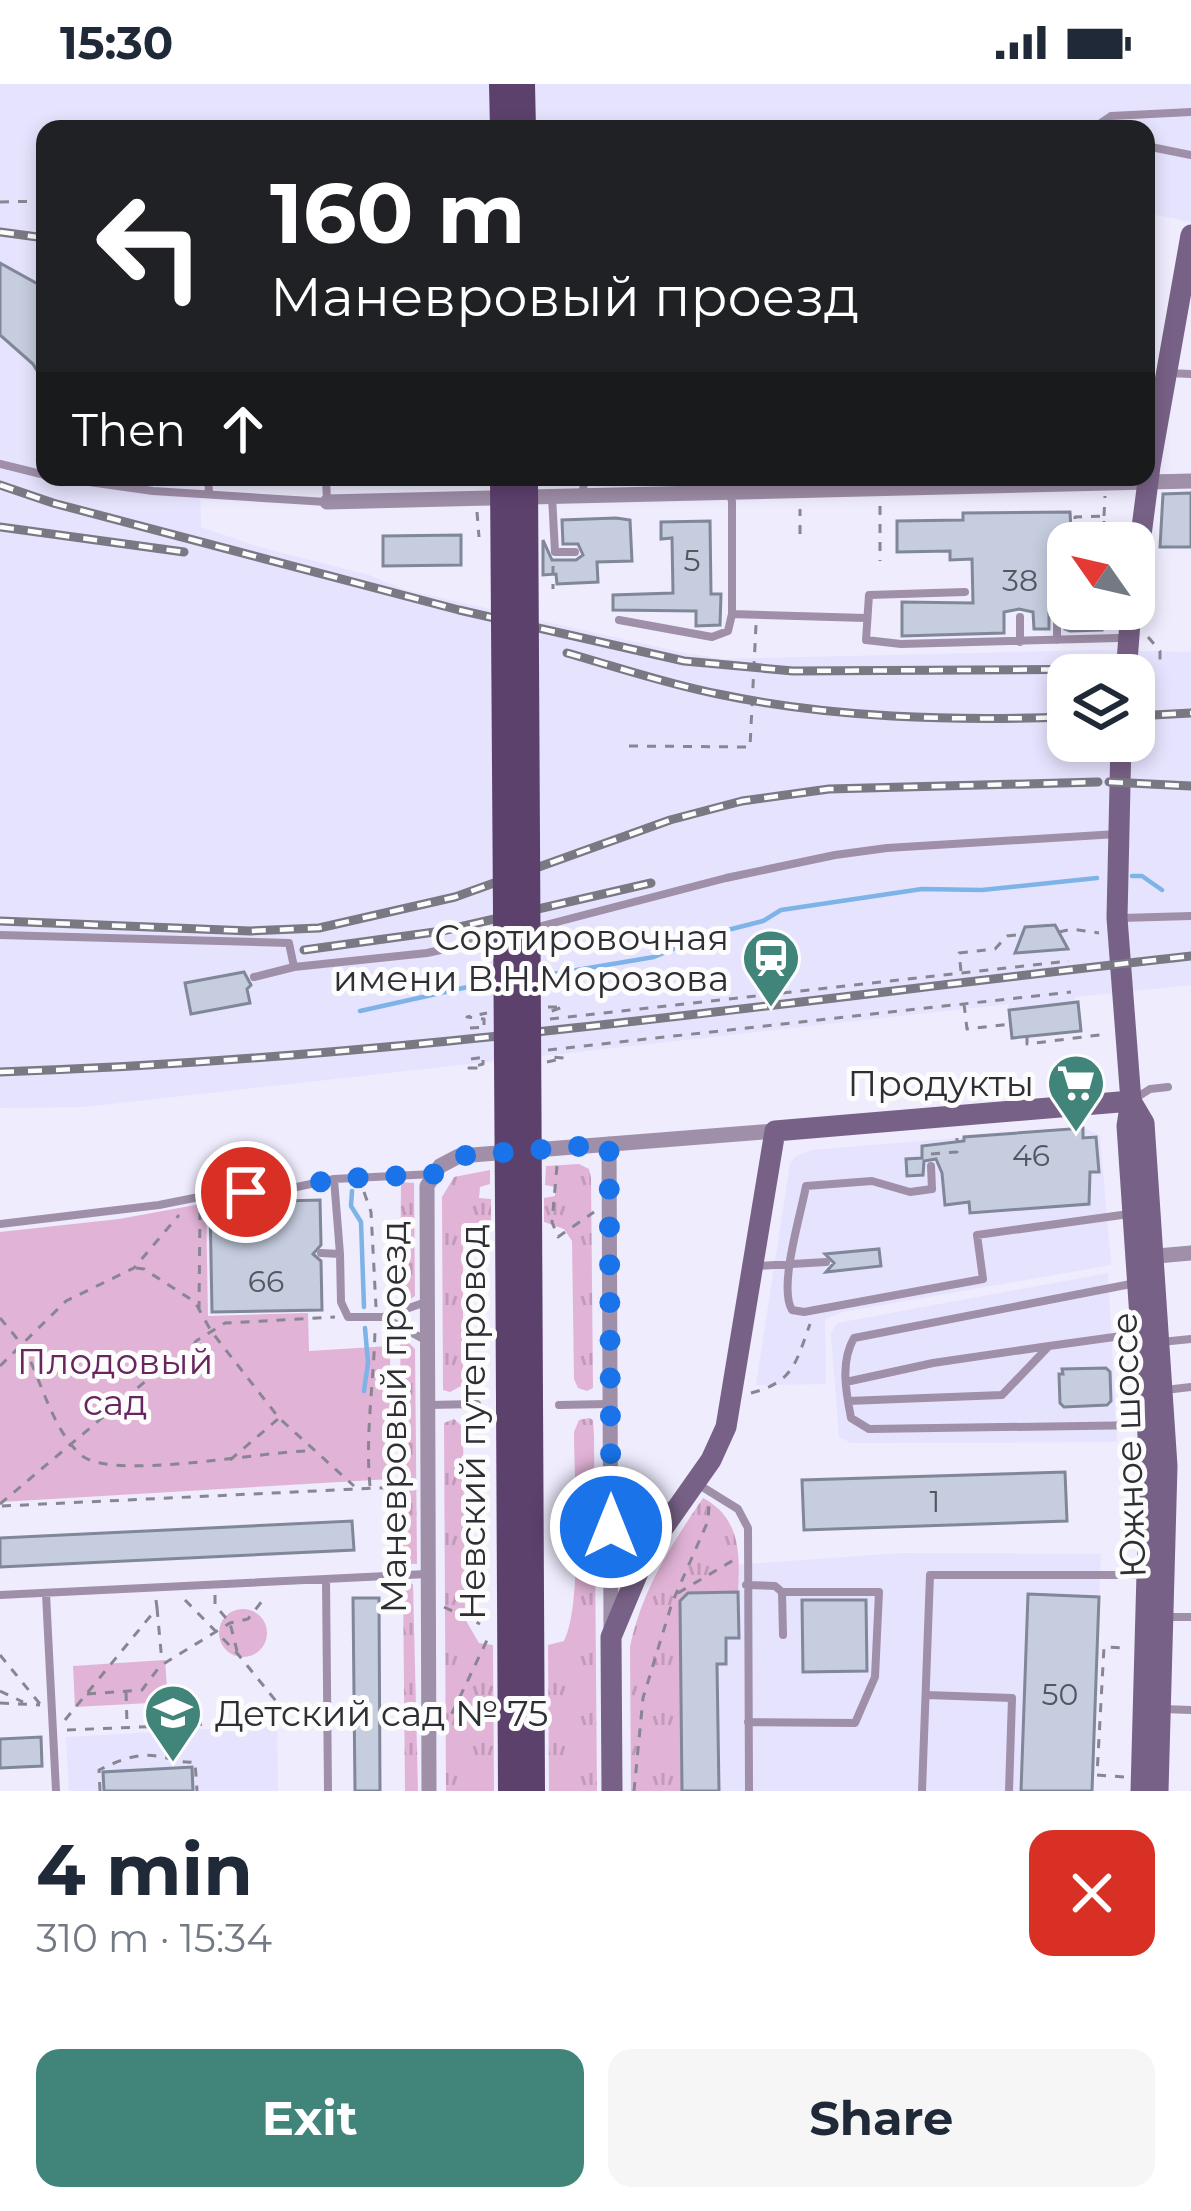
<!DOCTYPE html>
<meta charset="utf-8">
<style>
:root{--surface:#fff;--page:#f6f6f7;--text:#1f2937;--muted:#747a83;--accent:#40847a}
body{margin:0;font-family:Montserrat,sans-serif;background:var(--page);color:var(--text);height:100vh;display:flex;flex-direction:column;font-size:45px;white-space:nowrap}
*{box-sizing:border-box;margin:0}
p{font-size:39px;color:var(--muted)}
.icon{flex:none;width:66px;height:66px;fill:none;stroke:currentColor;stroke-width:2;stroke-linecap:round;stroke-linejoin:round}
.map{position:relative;height:1707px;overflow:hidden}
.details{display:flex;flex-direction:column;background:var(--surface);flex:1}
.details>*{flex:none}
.hud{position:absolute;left:36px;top:36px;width:1119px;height:366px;border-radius:24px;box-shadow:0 6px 18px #0003;background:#202124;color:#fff;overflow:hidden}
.needle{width:78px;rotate:304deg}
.controls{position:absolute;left:1047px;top:438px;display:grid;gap:24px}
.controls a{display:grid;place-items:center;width:108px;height:108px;border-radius:24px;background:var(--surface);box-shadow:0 6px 18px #0003;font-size:60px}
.pin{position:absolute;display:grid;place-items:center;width:102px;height:102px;color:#fff;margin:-51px;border:6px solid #fff;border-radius:50%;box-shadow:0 3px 12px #0007}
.me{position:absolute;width:132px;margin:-66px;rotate:0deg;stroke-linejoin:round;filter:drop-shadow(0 0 9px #0008)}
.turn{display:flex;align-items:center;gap:42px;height:252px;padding:0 36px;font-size:54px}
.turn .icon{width:156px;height:156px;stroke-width:2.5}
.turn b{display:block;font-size:84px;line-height:102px}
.then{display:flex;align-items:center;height:114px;padding:0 36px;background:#0003;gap:24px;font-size:45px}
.round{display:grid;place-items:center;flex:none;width:126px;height:126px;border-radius:24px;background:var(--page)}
.overview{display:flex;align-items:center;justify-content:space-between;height:204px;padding:0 36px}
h1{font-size:72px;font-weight:700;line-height:90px}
.button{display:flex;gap:24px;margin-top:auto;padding:24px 36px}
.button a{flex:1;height:138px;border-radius:24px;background:var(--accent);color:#fff;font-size:48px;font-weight:700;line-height:138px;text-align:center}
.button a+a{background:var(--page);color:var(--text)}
.status{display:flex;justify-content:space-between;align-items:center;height:84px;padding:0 60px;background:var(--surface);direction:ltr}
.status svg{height:33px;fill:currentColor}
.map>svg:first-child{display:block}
</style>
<div class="status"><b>15:30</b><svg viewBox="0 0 49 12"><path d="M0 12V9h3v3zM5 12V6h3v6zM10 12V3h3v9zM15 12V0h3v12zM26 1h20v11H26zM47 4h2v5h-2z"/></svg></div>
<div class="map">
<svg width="1191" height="1707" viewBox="0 0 1191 1707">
<defs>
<pattern id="grass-tufts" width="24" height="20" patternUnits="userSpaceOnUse" patternTransform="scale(3)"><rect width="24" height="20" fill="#e1b3d7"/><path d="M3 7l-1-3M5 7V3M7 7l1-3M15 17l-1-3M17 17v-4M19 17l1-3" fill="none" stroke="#c19ab9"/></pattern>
</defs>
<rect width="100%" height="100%" fill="#eeecfd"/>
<path fill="#e6e3fe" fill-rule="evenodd" d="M0,0H1191V138L1146,129V45H45V393H200L201,443L259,463L369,491L406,506L684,569L724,575L1096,566L1191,568V901L1075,913L1074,919L1009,926L1008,920L84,1023L0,1024ZM1068,591H1134V657H1068Z
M1083,1044L1100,1051L1111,1181L843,1228L825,1235L826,1300L756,1301L790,1080L795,1073L811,1066Z
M1108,1189L1117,1358L876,1359H851L839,1353L831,1249L837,1239Z
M901,1469L1101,1470L1092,1707H682L680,1517L683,1512L734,1481Z
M277,1641L278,1707H69L66,1653Z"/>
<path fill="url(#grass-tufts)" d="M579,1080L589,1085L591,1094L593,1304L587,1307L578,1304L574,1295L572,1157L564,1145L544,1138V1114L555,1112V1103L545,1101L546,1082Z
M490,1086V1100L480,1103L479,1114L491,1115V1140L472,1147L463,1163V1301L450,1308L443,1306L442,1113L454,1093Z
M401,1098L414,1099L415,1212L400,1222Z
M400,1250L415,1265L417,1480L403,1479Z
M589,1334L593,1336L594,1352L597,1707H549L548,1561L564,1557C583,1520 574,1395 574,1348L579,1336Z
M454,1335L463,1343L465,1535L479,1559L493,1561L494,1707H446L444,1339Z
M703,1414C741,1434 740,1471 738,1508L688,1509L680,1517L682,1707H631L630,1563C642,1506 671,1461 703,1414Z
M403,1497L413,1500L418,1707H405Z"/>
<path fill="#e1b3d7" d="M206,1119L208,1232L308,1229L309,1267L390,1262L391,1395L0,1418V1148L119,1135Z
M219 1549a24 24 0 1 1 48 0a24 24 0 1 1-48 0Z
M165,1576L168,1618L75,1623L73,1582Z"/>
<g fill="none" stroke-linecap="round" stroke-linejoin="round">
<path stroke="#7db3e6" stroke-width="4.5" d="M1132,792H1142L1162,806
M535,893L654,873L708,851L763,837L781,826L922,805L982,806L1097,794
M360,927L499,896
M352,1107L351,1122L361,1138L364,1223
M364,1307L368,1279L365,1244"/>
</g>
<path fill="#c5cddf" stroke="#808798" stroke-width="3" d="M0,179L45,204V300L33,280L0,251Z
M1191,409V463H1160L1163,410Z
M1070,428L1071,445L1101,444V459H1068V525H1102V546L1070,547L1065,545V529L1058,524L1049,529V545H1034L1033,528L1019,525L1004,528V549L902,552V518L973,519L972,475L950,476V467L897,468V437L963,436V429Z
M616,434L630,436L632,477L597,478L598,498L557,500L556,490L543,491V456L552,476H576L583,471L578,460H563L562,436Z
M710,437L711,510H721L720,541L696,542V527L613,526V511L673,509L672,454L661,455V438Z
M461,451V481L383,482V452Z
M1055,841L1068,865L1015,869L1025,843Z
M244,888L251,901L247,905L250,919L191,930L185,899Z
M1078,918L1081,947L1012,954L1009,926Z
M1083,1044V1054L1096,1053L1099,1088H1090L1089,1120L970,1129L969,1118L945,1121L942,1089L936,1075L924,1077L923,1091L907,1092L906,1075L922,1074V1062L964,1057V1053Z
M320,1116L321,1161L313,1170L321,1177L322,1226L212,1228L210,1119Z
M879,1165L881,1182L826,1188L834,1179L825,1170Z
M1106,1284L1110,1288L1111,1317L1107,1321L1064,1323L1060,1319L1059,1290H1063L1062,1285Z
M1065,1388L1067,1437L804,1446L802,1396Z
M352,1437L354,1466L0,1483V1454Z
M738,1508L739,1554H726V1580H717L719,1707H682L680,1517L688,1509Z
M1028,1510L1099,1513L1092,1707H1021Z
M353,1514H379L380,1707H355Z
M802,1516H866L867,1587L803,1588Z
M41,1653L42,1682L0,1684V1655Z
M192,1683L193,1707H104L103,1688Z"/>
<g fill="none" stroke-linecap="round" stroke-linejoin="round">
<path stroke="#888692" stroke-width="3" stroke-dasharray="9 9" stroke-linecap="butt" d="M0,118L45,117
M880,422V477
M477,428L479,453
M1104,432L1105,412
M800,450V425
M1075,453V433L1104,432V459
M553,482V505
M1148,553L1160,567V578
M629,662L750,663L756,541
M1059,848L1072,845L1099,849
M961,887L959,869L995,865L1007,852L1023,850
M964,920L967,945L1011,940
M548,923H563L549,928
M550,935L1069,877
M484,941V935L467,933L487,929
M470,944L487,943
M1027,952V960L1107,950
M548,966L1071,908
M471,975L485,973
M483,976V980L469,984H485
M547,978L564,974L550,973
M931,1070L957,1068V1054
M557,1082L552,1138L558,1153L594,1128
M364,1108L371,1128L376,1223
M136,1184L144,1185L195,1218L211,1247L279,1334L354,1402
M199,1226L200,1128
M0,1234C10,1246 21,1258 28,1272C43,1303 54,1347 81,1371C112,1398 267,1366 312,1367
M0,1282L66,1217L134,1184L179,1131
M751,1309C794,1298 796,1278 810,1240
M230,1376L278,1335
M370,1402C365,1349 374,1298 375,1245
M0,1420L154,1290L186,1272L196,1257L225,1239L335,1233
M2,1422L398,1403
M678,1509L737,1474
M215,1511V1521L230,1539L237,1567
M185,1516L237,1569L293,1638
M444,1523L480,1540
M157,1524L162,1578
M0,1571L40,1620
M0,1607L23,1618
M126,1608L127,1640
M87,1610L142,1606L160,1582L230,1539L248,1535L266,1512
M0,1619L40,1621
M65,1636L157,1524L156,1516
M67,1646L283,1637L313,1647
M444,1646L489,1552
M1124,1693L1097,1691L1104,1563L1125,1564
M100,1707L99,1686C118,1677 135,1669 157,1672C173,1674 175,1679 195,1678L197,1707
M634,1707L643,1614L672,1519L708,1437L709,1422"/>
<path stroke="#9f8fa9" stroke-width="8" d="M1092,45L1111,32L1191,28
M1146,62L1191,71
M1168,289L1191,290
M0,380L45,391
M54,393L153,407L327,418L326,393
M208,393L209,409
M727,393L732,418V530L866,534
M583,410L584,393
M552,412L555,468H575
M965,508L869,511L866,556L901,560L1118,554
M1057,532V556
M1020,533V558
M619,536L712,553L728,547L732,530
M1121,834L1191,832
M530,845L726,794L835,771L887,764L1117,750
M0,851L289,859L294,883L427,869L499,853
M254,893L294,883
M1136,1014L1150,1005L1168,1003
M931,1082L932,1105L910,1108L872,1097L806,1102C801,1130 778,1203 792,1226L804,1228L983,1195L977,1151L1129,1130
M0,1140L159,1121L214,1110L278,1107L334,1095L433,1090
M321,1169L340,1170L334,1095
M340,1170L341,1218L348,1233H383L426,1218
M756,1182L826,1178
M1136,1199L854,1254C840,1278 846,1308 851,1334L869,1345L1147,1341
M385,1234L427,1257
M1161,1258L1191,1255
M846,1298L933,1279L1049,1262
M1165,1306L1191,1303
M848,1317L1002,1311L1049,1262L1136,1250
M428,1321L477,1320
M559,1321L608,1320
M696,1399L738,1425L748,1444L749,1707
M326,1495L328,1707
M746,1501L775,1502L782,1508H879L875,1593L855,1639L748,1638
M782,1508L783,1551
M46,1510L56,1707
M0,1511L427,1490
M1169,1533H1191
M927,1611L1012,1614L1009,1707
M1163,1625L1191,1626
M922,1707L930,1491H1146"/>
<path stroke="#9f8fa9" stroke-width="15" d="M327,418L1191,397
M609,1060L611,1543
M1146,1173L1191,1169
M611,1411C632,1430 650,1440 676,1422
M429,1707L427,1102L440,1082L459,1072L775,1047"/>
<path stroke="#786186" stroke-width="21" d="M1134,505L1150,382L1191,151
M1126,591L1131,525
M1121,657L1117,834L1131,1017L1127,1042L1150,1381L1141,1707
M1131,1017L1144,1039L1167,1382L1158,1707
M612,1707L611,1553L647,1467L711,1376L726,1343L775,1047L1131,1017"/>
<path stroke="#5d416d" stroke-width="24" d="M501,0L502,45
M523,0L524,45
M507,1122L510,1707
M530,1122L533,1707"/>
<g stroke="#797883" stroke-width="9">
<path id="rail" d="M0,148L45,154
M0,401L53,419L459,526L684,577L793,587L1130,585
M0,443L184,468
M567,569C617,583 667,600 718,610C832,634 952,637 1068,633
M1134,632L1191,629
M1109,698L1191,702
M0,837L250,847L319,844L455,813L670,736L742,717L829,705L1098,698
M304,866L442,847L651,799
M0,988C399,975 794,916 1191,872"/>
</g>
<use href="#rail" stroke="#fcfcfc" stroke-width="4.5" stroke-dasharray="14" stroke-linecap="butt"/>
<path stroke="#5d416d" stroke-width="24" d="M502,393L507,1122
M526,393L530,1122"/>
</g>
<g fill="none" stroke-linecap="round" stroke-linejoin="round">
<path stroke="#1a73e8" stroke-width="21" stroke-dasharray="0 37.8" d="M246,1108L278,1107L334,1095L434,1090L459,1072L609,1060L611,1443"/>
</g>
<defs>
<g id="station-pin" transform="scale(3)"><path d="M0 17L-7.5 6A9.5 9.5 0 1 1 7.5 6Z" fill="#40847a" stroke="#fcfcfc"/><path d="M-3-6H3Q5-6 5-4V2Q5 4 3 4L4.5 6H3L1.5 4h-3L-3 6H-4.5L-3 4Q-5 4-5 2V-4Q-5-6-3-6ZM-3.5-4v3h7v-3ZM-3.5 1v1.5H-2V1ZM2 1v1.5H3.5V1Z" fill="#fff"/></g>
<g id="supermarket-pin" transform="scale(3)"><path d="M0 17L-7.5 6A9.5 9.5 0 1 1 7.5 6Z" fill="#40847a" stroke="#fcfcfc"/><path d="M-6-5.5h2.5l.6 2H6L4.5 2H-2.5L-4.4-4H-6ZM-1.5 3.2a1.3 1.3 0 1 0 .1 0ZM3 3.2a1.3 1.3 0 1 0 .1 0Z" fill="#fff"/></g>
<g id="school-pin" transform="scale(3)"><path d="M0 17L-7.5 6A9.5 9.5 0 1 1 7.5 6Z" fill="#40847a" stroke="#fcfcfc"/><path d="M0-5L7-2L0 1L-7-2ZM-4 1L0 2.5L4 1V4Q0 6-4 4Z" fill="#fff"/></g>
</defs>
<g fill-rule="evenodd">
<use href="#station-pin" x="771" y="874"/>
<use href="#supermarket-pin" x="1076" y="999"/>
<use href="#school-pin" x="173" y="1629"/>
</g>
<g text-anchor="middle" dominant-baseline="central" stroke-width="10" stroke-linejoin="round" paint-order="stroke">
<g font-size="30" fill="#545660">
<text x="692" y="476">5</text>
<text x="1020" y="496">38</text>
<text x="1031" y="1071">46</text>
<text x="266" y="1197">66</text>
<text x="935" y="1417">1</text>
<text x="1060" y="1610">50</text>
</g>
<g font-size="36" fill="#2f2e35" stroke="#fcfcfc" text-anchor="end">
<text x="729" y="853">Сортировочная<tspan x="729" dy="41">имени В.Н.Морозова</tspan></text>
<text x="1034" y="999">Продукты</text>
<text x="215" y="1629" text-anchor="start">Детский сад № 75</text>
</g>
<g font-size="36" fill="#692560" stroke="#fcfcfc">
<text x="115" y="1277">Плодовый<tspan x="115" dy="41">сад</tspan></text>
</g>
<g font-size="36" fill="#2f2e35" stroke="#fcfcfc">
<text transform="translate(393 1333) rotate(-90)">Маневровый проезд</text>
<text transform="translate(472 1338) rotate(-90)">Невский путепровод</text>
<text transform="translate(1128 1361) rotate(-92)">Южное шоссе</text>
</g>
</g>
</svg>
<div class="controls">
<a><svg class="needle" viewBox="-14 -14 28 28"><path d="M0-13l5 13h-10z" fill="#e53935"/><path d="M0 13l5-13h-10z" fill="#747a83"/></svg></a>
<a><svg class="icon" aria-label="layers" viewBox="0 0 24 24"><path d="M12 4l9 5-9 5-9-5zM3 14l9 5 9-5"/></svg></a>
</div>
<div class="pin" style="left:246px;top:1108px;background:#d93025"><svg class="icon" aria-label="arrive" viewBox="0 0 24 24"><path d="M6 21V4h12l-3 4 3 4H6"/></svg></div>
<svg class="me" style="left:611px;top:1443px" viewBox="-20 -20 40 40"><circle r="17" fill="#1a73e8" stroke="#fff" stroke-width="3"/><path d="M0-11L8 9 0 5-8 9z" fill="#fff"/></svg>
<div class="hud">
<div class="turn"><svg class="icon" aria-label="left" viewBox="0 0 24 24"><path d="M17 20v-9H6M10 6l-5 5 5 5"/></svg><div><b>160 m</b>Маневровый проезд</div></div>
<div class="then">Then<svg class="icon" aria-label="ahead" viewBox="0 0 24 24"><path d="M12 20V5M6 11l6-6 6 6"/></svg></div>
</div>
</div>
<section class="details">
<div class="overview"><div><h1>4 min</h1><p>310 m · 15:34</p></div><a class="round" style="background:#d93025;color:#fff"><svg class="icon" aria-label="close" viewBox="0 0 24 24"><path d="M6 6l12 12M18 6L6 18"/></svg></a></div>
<div class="button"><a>Exit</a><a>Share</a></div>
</section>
